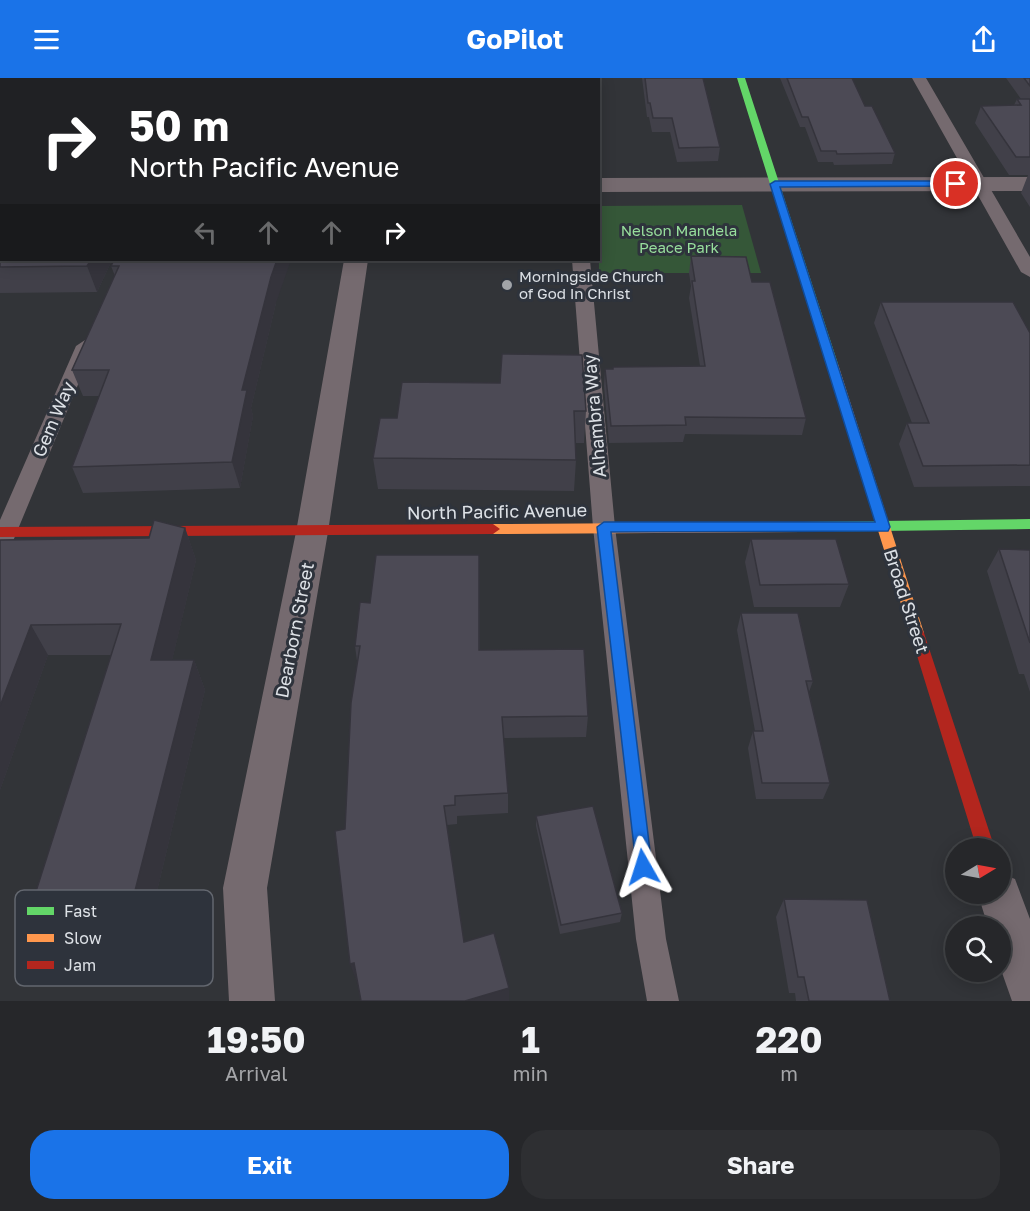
<!DOCTYPE html>
<style>
:root{--surface:#26272a;--page:#2e2f32;--text:#f1f3f6;--muted:#a4a5a8;--line:#424447;--accent:#1a73e8}
body{margin:0;font-family:"Golos Text",sans-serif;background:var(--page);color:var(--text);height:100vh;display:flex;flex-direction:column;font-size:22px;white-space:nowrap}
*{box-sizing:border-box;margin:0}
p{font-size:20px;color:var(--muted)}
.icon{flex:none;width:33px;height:33px;fill:none;stroke:currentColor;stroke-width:2;stroke-linecap:round;stroke-linejoin:round}
.map{position:relative;height:923px;overflow:hidden}
.drawer{display:flex;flex-direction:column;background:var(--surface);flex:1}
.drawer>*{flex:none}
.banner{position:absolute;left:0px;top:0px;width:600px;height:183px;box-shadow:0 3px 15px #0003,0 0 0 2px var(--line);background:#202124;color:#fff;overflow:hidden}
.needle{width:39px;rotate:80deg}
.controls{position:absolute;left:945px;top:760px;display:grid;gap:12px}
.controls a{display:grid;place-items:center;width:66px;height:66px;border-radius:50%;background:var(--surface);box-shadow:0 3px 15px #0003,0 0 0 2px var(--line);font-size:30px}
.pin{position:absolute;display:grid;place-items:center;width:51px;height:51px;color:#fff;margin:-26px;border:3px solid #fff;border-radius:50%;box-shadow:0 2px 6px #0007}
.me{position:absolute;width:66px;margin:-33px;rotate:354deg;stroke-linejoin:round;filter:drop-shadow(0 0 4px #0008)}
.turn{display:flex;align-items:center;gap:21px;height:126px;padding:0 30px;font-size:27px}
.turn .icon{width:78px;height:78px;stroke-width:2.5}
.turn b{display:block;font-size:42px;line-height:51px}
.lanes{display:flex;align-items:center;height:57px;padding:0 30px;background:#0003;justify-content:center;gap:30px;direction:ltr}
.lanes .off{opacity:.35}
.eta{display:flex;justify-content:space-evenly;align-items:center;height:102px;text-align:center}
.eta b{font-size:36px;font-weight:700;line-height:42px}
.button{display:flex;gap:12px;margin-top:auto;padding:12px 30px}
.button a{flex:1;height:69px;border-radius:24px;background:var(--accent);color:#fff;font-size:24px;font-weight:700;line-height:69px;text-align:center}
.button a+a{background:var(--page);color:var(--text)}
header{display:flex;justify-content:space-between;align-items:center;height:78px;padding:0 30px;background:var(--accent);color:#fff;font-size:27px;font-weight:700}
.map>svg:first-child{display:block}
</style>
<header><svg class="icon" aria-label="menu" viewBox="0 0 24 24"><path d="M4 6h16M4 12h16M4 18h16"/></svg>GoPilot<svg class="icon" aria-label="share" viewBox="0 0 24 24"><path d="M12 15V3M7 8l5-5 5 5M5 13v7h14v-7"/></svg></header>
<div class="map">
<svg width="1030" height="923" viewBox="0 0 1030 923">
<rect width="100%" height="100%" fill="#323438"/>
<path fill="#355738" d="M742,127L761,195H599V128Z"/>
<g fill="none" stroke-linecap="round" stroke-linejoin="round">
<path fill="#756a6f" fill-rule="evenodd" d="M195,0H209L195,2Z
M563,0H577V2H563Z
M912,0H926L1030,179V199L1021,194Z
M572,182H590L615,449L666,861L679,923H647L636,861L593,449Z
M85,262L94,268L11,468L8,474L0,476V442L76,268Z"/>
<path fill="#756a6f" fill-rule="evenodd" d="M376,0H396L375,2Z
M1030,99V113L598,114V100Z
M344,182H368L328,454L267,810L275,923H229L223,810L296,454Z
M1000,795L1015,801L1030,841V923H1012L1000,889V849H988L978,816H1000Z"/>
<path fill="#63d668" fill-rule="evenodd" d="M737,0H745L838,286L836,289H828L826,286Z
M1030,441V451L801,454L794,449L801,444Z"/>
<path fill="#ff974d" fill-rule="evenodd" d="M832,282L838,286L924,555L922,559L917,561L912,559L910,555L826,286Z
M801,444L808,449L801,454L493,456L486,451L493,446Z"/>
<path fill="#b3261e" fill-rule="evenodd" d="M493,446L500,451L493,456L0,459V449Z
M917,549L922,551L924,555L995,771H977L910,555L912,551Z"/>
</g>
<path fill="#414049" d="M0,0H177L178,2H2V44H0Z
M642,0H703L720,69L718,83L677,84L670,54H652L649,39H647Z
M780,0H852L865,28L895,75L892,86L834,87L833,84H818L805,49H800Z
M1006,0H1030V129L1021,115L1028,97H1009L975,45L981,28L1014,27L1017,21H1021Z
M2,51V182H112L97,214L0,215V53Z
M691,178L752,204L806,340L802,357L685,356L683,364L609,365L604,308L605,291L700,288L689,220L691,208L689,195Z
M114,182L276,225L251,330L253,338L240,410L83,415L72,389L99,318H83L72,292L115,198L111,188Z
M881,224L1030,255V408L914,409L899,366L907,345H912L874,245Z
M586,333L584,365H575L576,382L574,413L378,411L373,380L397,340Z
M185,450L196,482L172,582H194L205,612L143,872H47L25,848L111,577H48L0,712V462L149,460Z
M751,461L849,506L840,529H754L745,484Z
M999,471L1030,472V614L1024,596H1019L987,493Z
M480,499V572L588,638L586,659L503,660L508,715V735L457,738V746L447,747L464,864L509,910V923H361L357,902H356L345,751L357,583L355,568L370,525Z
M741,535L813,603L809,614L830,705L823,721H756L748,670L753,653H755L737,552Z
M536,738L622,835L620,844L560,856L536,748Z
M784,821L890,923H796L795,915H789L776,839Z"/>
<path fill="#35343c" d="M326,0H336L335,2H326Z
M91,182H112L97,214L87,188Z
M277,182H291L276,225L251,330L253,338L240,410L232,384L242,312L271,199Z
M185,450L196,482L165,612L151,582Z
M479,477L480,499L479,594Z
M31,547L48,577L0,712V628Z
M194,582L205,612L143,872L126,848Z
M354,885L359,901L356,902L350,886Z
M509,910V923H465Z"/>
<path fill="#4c4a55" stroke="#35343c" stroke-width="1.5" d="M0,0H171L170,2H2V20H0Z
M281,0H326V2H281Z
M430,0H503V2H430Z
M645,0H703L720,69L679,70L672,40H653L650,25H648Z
M787,0H852L865,28H872L895,75L837,76L836,73H821L808,39H802Z
M1024,0H1030V8Z
M1017,21H1030V79H1016L981,28L1021,27Z
M2,51V64H0V53Z
M2,65V182H91L87,188L0,189V68Z
M691,178L746,179L752,204H770L806,340L685,339L686,347L611,348L605,291H613V289L705,288L692,203H695Z
M114,182H277L271,199L242,312H247L232,384L72,389L109,292H72L119,188H111Z
M881,224H1013L1030,255V387L923,388L907,345H929Z
M502,276L582,277L586,333H574L576,382L373,380L380,340H397L402,304L500,305Z
M154,442L185,450L151,582H194L126,848H25L121,546L31,547L0,628V462L149,460Z
M751,461H836L849,506L760,507Z
M999,471L1030,472V565Z
M376,477H479V572L584,571L588,638L502,639L508,715L455,718V727L444,728L464,864L494,855L509,910L465,923H361L354,885L350,886L335,753L345,751L351,625L360,568H355L360,524L370,525Z
M741,535H798L813,603H806L830,705H762L753,653H763Z
M593,728L622,835L561,847L536,738Z
M784,821L867,822L890,923H809L804,899H798Z"/>
<path fill="#1a73e8" stroke="#114b97" stroke-width="1.5" d="M956,103L959,104V108L780,109L890,449L888,453L611,454L652,789L649,795L643,798L637,795L597,449L604,444H875L770,106L775,103Z"/>
<circle fill="#a1a4a9" stroke="#2e333c" stroke-width="2" cx="507" cy="207" r="6"/>
<g text-anchor="middle" dominant-baseline="central" stroke-width="6" stroke-linejoin="round" paint-order="stroke">
<g font-size="15" fill="#97de9c" stroke="#2e333c">
<text x="679" y="152">Nelson Mandela<tspan x="679" dy="17">Peace Park</tspan></text>
</g>
<g font-size="15" fill="#dde1e6" stroke="#2e333c" text-anchor="start">
<text x="519" y="198">Morningside Church<tspan x="519" dy="17">of God In Christ</tspan></text>
</g>
<g font-size="18" fill="#dde1e6" stroke="#2e333c">
<text transform="translate(594 338) rotate(-95)">Alhambra Way</text>
<text transform="translate(53 341) rotate(-67)">Gem Way</text>
<text transform="translate(497 433) rotate(-1)">North Pacific Avenue</text>
<text transform="translate(907 523) rotate(72)">Broad Street</text>
<text transform="translate(294 552) rotate(-79)">Dearborn Street</text>
</g>
</g>
<rect x="15" y="812" width="198" height="96" rx="9" fill="#2e333c" stroke="#63676f" stroke-width="1.5"/>
<rect x="27" y="829" width="27" height="8" fill="#63d668"/>
<rect x="27" y="856" width="27" height="8" fill="#ff974d"/>
<rect x="27" y="883" width="27" height="8" fill="#b3261e"/>
<g font-size="16" fill="#dde1e6">
<text x="64" y="839">Fast</text>
<text x="64" y="866">Slow</text>
<text x="64" y="893">Jam</text>
</g>
</svg>
<div class="controls">
<a><svg class="needle" viewBox="-14 -14 28 28"><path d="M0-13l5 13h-10z" fill="#e53935"/><path d="M0 13l5-13h-10z" fill="#a4a5a8"/></svg></a>
<a><svg class="icon" aria-label="search" viewBox="0 0 24 24"><circle cx="10" cy="10" r="6"/><path d="M15 15l6 6"/></svg></a>
</div>
<div class="pin" style="left:956px;top:106px;background:#d93025"><svg class="icon" aria-label="arrive" viewBox="0 0 24 24"><path d="M6 21V4h12l-3 4 3 4H6"/></svg></div>
<svg class="me" style="left:643px;top:789px" viewBox="-20 -20 40 40"><path d="M0-17L14 15 0 8-14 15z" fill="#1a73e8" stroke="#fff" stroke-width="4"/></svg>
<div class="banner">
<div class="turn"><svg class="icon" aria-label="right" viewBox="0 0 24 24"><path d="M7 20v-9h11M14 6l5 5-5 5"/></svg><div><b>50 m</b>North Pacific Avenue</div></div>
<div class="lanes"><svg class="icon off" aria-label="left" viewBox="0 0 24 24"><path d="M17 20v-9H6M10 6l-5 5 5 5"/></svg><svg class="icon off" aria-label="ahead" viewBox="0 0 24 24"><path d="M12 20V5M6 11l6-6 6 6"/></svg><svg class="icon off" aria-label="ahead" viewBox="0 0 24 24"><path d="M12 20V5M6 11l6-6 6 6"/></svg><svg class="icon" aria-label="right" viewBox="0 0 24 24"><path d="M7 20v-9h11M14 6l5 5-5 5"/></svg></div>
</div>
</div>
<section class="drawer">
<div class="eta">
<div><b>19:50</b><p>Arrival</p></div>
<div><b>1</b><p>min</p></div>
<div><b>220</b><p>m</p></div>
</div>
<div class="button"><a>Exit</a><a>Share</a></div>
</section>
